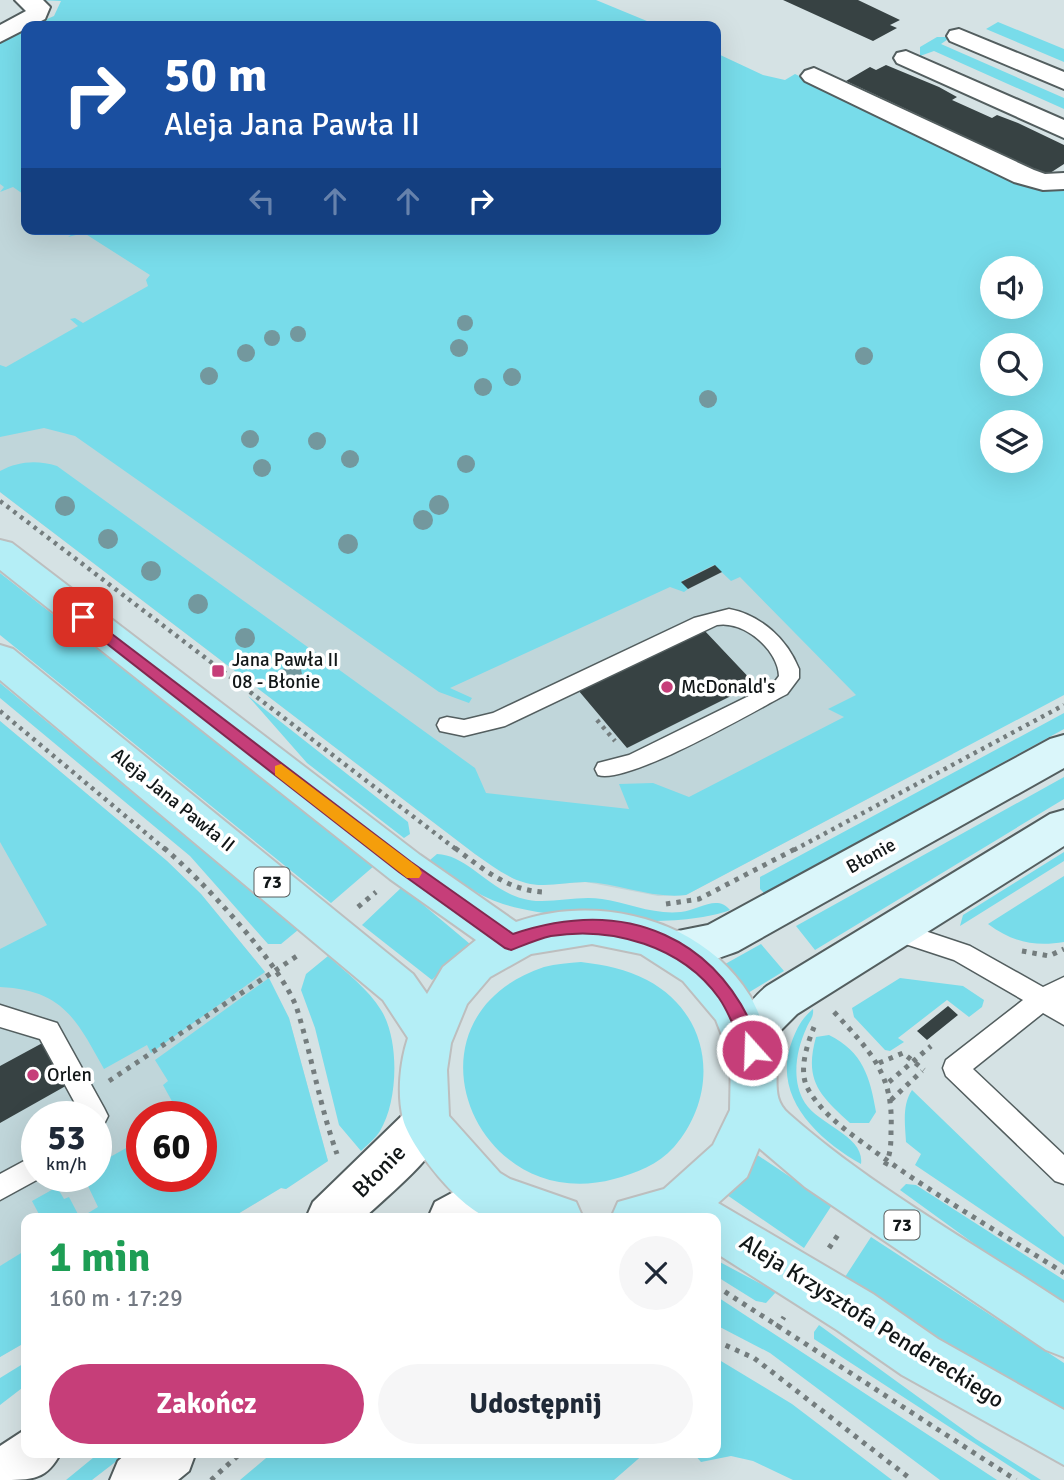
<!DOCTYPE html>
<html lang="pl">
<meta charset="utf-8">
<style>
:root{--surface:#fff;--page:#f6f6f7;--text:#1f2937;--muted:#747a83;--accent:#c63e79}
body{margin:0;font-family:Signika,sans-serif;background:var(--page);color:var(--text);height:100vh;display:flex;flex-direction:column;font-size:26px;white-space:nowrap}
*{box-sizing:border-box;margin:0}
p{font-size:23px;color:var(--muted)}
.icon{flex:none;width:38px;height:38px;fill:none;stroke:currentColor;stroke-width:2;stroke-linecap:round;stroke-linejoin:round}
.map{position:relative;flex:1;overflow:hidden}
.panel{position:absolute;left:21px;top:1213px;width:700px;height:245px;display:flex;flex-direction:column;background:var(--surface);border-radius:14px;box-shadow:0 7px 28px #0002}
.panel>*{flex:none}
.hud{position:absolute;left:21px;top:21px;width:700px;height:214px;border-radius:14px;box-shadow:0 7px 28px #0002;background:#1a4fa0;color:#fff;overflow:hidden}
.fabs{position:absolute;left:980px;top:256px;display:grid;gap:14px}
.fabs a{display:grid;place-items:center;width:63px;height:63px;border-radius:50%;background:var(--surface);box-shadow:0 7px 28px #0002;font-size:35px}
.speed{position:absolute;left:21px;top:1101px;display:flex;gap:14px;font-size:35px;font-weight:700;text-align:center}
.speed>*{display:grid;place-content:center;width:91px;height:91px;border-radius:50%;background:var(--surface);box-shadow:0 7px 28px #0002;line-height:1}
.speed small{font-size:18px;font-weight:400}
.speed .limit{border:10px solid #d22;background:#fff;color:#111}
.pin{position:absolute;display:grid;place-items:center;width:60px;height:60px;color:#fff;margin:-30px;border-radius:14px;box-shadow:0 4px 10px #0006}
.me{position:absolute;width:77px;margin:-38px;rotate:340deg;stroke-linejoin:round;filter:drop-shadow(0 0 5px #0008)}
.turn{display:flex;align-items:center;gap:24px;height:147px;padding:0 28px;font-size:32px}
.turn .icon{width:91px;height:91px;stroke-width:2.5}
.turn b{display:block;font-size:49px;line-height:60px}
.lanes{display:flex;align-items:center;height:66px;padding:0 28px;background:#0003;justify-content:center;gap:35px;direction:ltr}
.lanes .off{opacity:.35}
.round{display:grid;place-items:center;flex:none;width:74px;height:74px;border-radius:37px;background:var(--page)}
.summary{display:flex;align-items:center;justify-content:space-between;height:119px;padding:0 28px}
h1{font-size:42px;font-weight:800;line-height:52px;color:#1e9e55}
.cta{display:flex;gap:14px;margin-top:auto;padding:14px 28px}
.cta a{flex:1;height:80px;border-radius:42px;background:var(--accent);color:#fff;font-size:28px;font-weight:800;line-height:80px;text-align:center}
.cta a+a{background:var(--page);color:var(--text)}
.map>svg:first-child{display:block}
</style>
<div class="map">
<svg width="1064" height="1480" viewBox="0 0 1064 1480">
<rect width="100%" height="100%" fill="#d5e2e4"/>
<path fill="#c0d6da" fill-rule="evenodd" d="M0,166L26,184V229H98L174,278L0,376Z
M0,417L696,491L953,754L686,895L658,896L586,882L538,885L514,879L475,854L0,492Z
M0,721L167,861L201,894L265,972L289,1018L328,1161L286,1189L281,1188L231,1218H26V1342L0,1357ZM37,1116H96V1176H37ZM142,1116H201V1176H142Z"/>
<path fill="#78dcea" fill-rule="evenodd" d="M39,0H596L659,26H31L54,16L61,1Z
M998,22L1064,49V62L986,29Z
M26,28V196L13,187L0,192L4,187L0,184V40Z
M937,37H951L941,44L1064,98V109L934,51L920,56V47Z
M716,53L763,75L785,80L795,74L1020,182L1043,189L1064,190V695L686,895C651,899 619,883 585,882C566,882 545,888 526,883C507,878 491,865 475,854L0,492V471C19,461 37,460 57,466L475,768L486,793L629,809L619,784L653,783L689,797L844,717L828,709L856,695L740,577L731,581L714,565L682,581L688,589L684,592L670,587L450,688L472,698L469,703L439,692L75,436L44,428L0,437V365L6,367L78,326L70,319L75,318L83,323L148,286L146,280L150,275L84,233L68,237L79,229H716ZM992,268H1031V306H992ZM992,345H1031V383H992ZM992,422H1031V460H992Z
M0,573L374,866L331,903L0,635Z
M0,683L40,716L298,930L281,944H268L190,856L0,698Z
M248,696L408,822L410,834L404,838L307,763Z
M1064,713V729L764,893L760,889V877Z
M0,721L167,861L201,894L265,972L151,1053L147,1045L104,1069C76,1019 63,990 0,987V949L47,925L0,842Z
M1064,777V799L815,950L796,926Z
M1064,852V861L960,926L963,915Z
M437,854C472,855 495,902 542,901C562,901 582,896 602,899C628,903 654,915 681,912C699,910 717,894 730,910C679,930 556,920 503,904C475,895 453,878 430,860Z
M1064,876V942C1035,947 1012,942 988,924Z
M402,887L470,944L432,980L362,925Z
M761,944L784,971L743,996L718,968Z
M328,956C347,973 368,989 381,1010C400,1040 398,1102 380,1131C375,1139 367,1145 361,1151L339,1125L315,1028L301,990L306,974Z
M581,962C605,965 626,969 647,980C713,1015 720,1094 674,1147C658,1165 636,1173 614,1179C475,1217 393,1018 544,967C556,964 569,963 581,962Z
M269,978L289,1018L328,1161L286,1189L281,1188L231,1218H41L32,1201L57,1187L64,1199L69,1197L80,1218L98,1207L88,1186L92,1184L87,1176H96V1165L142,1139V1176H201V1116H160L158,1112L173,1103L163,1085L168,1081L155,1060Z
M900,978L963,986L984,1000L982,1007L969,1017L947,1000L898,1038L904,1042L890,1051L885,1050L854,1017L852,1008Z
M813,1009C814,1018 809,1021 806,1029C796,1051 791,1081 805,1103C819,1125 865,1136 861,1164C817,1139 771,1096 792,1041C797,1028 802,1018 813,1009Z
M829,1035C863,1052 870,1077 876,1112L869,1123H850C819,1095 804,1080 816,1037Z
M912,1090L1064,1237V1265L915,1165L921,1154L906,1142C905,1124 902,1105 912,1090Z
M753,1152L832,1205L804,1248L727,1195Z
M906,1184L916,1185L1064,1280V1303L1020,1277L900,1190Z
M871,1237L1064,1363V1411L969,1357L845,1277Z
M26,1250V1342L0,1357V1266Z
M716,1260L776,1292L766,1303L756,1301L716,1276Z
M716,1296L997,1480H940L770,1353L716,1325Z
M819,1325L976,1439L1041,1480H1031L814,1339V1332Z
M716,1358L792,1404L892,1480H793L753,1461L731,1456L701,1462L693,1453L716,1452Z
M26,1362V1385L0,1405V1378Z
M99,1453H127L92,1480H66Z
M272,1453V1452L645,1453L614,1480H240Z"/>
<path fill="#374243" d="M783,0H858L900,20L890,25L897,28L873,41Z
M886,65L939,87L957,97L952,100L992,118L997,115L1018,123L1064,145V164L1047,175L846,81L870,67L876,70Z
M715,565L722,572L688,589L681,582Z
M704,630L755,684L627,748L578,690Z
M948,1006L958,1015L927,1040L917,1031Z
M48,1040L71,1083L0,1123V1066Z"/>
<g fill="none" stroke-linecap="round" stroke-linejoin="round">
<g stroke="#535e5f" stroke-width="3">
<path id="lane" d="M729,609C761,615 787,639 799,669V678L787,694C754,711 628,785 598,775L595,769L598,763L629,755L773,684L779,676C778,649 743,620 717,625L505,726L464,736L440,731L437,725L440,719L447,717L464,720L493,713L694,618Z
M895,921L970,946L1043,987L1064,977V1025L1043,1013L973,1069L1064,1155V1184L1055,1181L946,1076L943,1068L946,1060L1023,1000L954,960L887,938L883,931L887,924Z
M0,1005L57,1023L104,1108L108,1116L104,1124L96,1127V1116H82L40,1039L0,1027Z
M37,1154V1176H44L0,1200V1174Z"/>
</g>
<g stroke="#535e5f" stroke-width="4">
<path id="street" d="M15,0H43L50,7L45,19L0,42V25L26,11Z
M959,29L1064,72V89L950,41L947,36L950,31Z
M906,51L1064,120V138L897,63L894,58L897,53Z
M814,68L1034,170L1045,174L1064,173V189L1043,190L1014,182L805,81L801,76L805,71Z
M427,1101L443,1107L450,1122C433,1160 394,1190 364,1218H306L313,1202L411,1107Z
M491,1172L508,1179L515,1195L508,1211L496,1218H428L435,1202Z
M26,1429V1452H61C47,1480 33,1480 0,1480V1446Z
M128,1452H196L189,1471L178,1480H110L118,1461Z"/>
</g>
<g stroke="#535e5f" stroke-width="4">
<path id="secondary" d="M1064,735V768L738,951C710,961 688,972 658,961L652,948L658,935L708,925L1050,739Z
M1064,810V846L797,1014L778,1033L768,1064L752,1070L736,1064L730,1050C735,1024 746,1003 767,986L1050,814Z"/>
</g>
<g stroke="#bdbebe" stroke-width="4">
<path id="primary" d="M0,540L12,543L420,855L516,922C598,893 703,919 750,996C760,1014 768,1036 774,1055C781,1076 769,1097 789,1114C870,1186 973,1243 1064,1303V1357L1046,1350L805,1187L759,1148L747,1177L718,1203L873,1294L938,1339L1064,1410V1465L902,1375L837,1330L716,1253V1218H611L618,1202L664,1189L713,1145L730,1110L731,1058L716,1020L683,981L641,954L592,944L531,954L490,977L467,1004L451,1043L447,1070L449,1116L500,1173L510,1179L576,1202L583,1218C556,1218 517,1223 491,1218C462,1212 410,1147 403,1119C397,1094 400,1062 408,1038L383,1000L0,680V645L13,649L413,974L427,994L443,967L476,940L390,879L0,570Z"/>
</g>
<path stroke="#747d7e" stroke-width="4.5" stroke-dasharray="3.5 5" stroke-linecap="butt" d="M0,501L457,850
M0,711L166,850
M597,720L615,741
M794,850L1064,705"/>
<path stroke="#747d7e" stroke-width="5" stroke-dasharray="4.5 6" stroke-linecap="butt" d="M164,848C200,878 282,965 297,1009C312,1057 320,1107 337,1154
M455,848C483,869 507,890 543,892
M666,904L699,899L797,848
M358,907L376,892
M1022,951L1049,956L1064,949
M834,1012C870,1051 894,1074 891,1130C891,1143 891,1156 884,1167
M814,1027C807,1045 798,1071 808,1089C822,1114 848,1132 870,1148C932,1194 999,1232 1064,1273
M879,1063L903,1053L924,1070
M109,1081L300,954
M889,1082L931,1046
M891,1100L922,1071
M829,1248L840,1232
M716,1286L1016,1480
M777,1328L784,1317
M716,1341L754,1358L912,1480
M211,1480L242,1452"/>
<use href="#lane" fill="#fff" fill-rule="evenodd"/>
<use href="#street" fill="#fff" fill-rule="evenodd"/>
<use href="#secondary" fill="#daf6fa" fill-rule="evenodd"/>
<use href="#primary" fill="#b4eef6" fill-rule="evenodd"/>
</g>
<g fill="#73989e">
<circle cx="465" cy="323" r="8"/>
<circle cx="298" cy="334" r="8"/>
<circle cx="272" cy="338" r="8"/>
<circle cx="459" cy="348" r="9"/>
<circle cx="246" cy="353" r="9"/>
<circle cx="864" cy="356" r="9"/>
<circle cx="209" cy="376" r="9"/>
<circle cx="512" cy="377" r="9"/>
<circle cx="483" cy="387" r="9"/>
<circle cx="708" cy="399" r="9"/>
<circle cx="250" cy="439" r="9"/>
<circle cx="317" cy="441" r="9"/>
<circle cx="350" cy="459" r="9"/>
<circle cx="466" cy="464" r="9"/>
<circle cx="262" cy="468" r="9"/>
<circle cx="439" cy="505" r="10"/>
<circle cx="65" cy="506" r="10"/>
<circle cx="423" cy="520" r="10"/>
<circle cx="108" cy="539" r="10"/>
<circle cx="348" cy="544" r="10"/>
<circle cx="151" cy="571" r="10"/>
<circle cx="198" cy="604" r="10"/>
<circle cx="245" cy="638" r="10"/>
<circle cx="292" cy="674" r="10"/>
</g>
<path fill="#c63e79" stroke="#81284f" stroke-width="2" d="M83,612L411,862L513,934C626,896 722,936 762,1050L759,1056H746C737,1036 732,1017 719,998C682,946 612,926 551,936C538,939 524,945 511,950L505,948L399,872L78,621L76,617Z"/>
<path fill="#f59e0b" d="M281,764L419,868L422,873L419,878H407L275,775V766Z"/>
<g fill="#c63e79" stroke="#fff" stroke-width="2.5">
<rect x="211" y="664" width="14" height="14" rx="3.5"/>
<circle cx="667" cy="687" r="7"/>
<circle cx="33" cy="1075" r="7"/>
</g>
<g text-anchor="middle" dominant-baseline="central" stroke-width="7" stroke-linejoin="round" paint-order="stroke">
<g fill="#fff" stroke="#595d5d" stroke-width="2">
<rect x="254.5" y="867.5" width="35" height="29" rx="5"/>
<rect x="884.5" y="1210.5" width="35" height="29" rx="5"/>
</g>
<g font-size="18" font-weight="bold" fill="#121718">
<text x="272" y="882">73</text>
<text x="902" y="1225">73</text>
</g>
<g font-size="19" fill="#121718" stroke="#fff" text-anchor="start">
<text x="232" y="660">Jana Pawła II<tspan x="232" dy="22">08 - Błonie</tspan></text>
<text x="681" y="687">McDonald's</text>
<text x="47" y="1075">Orlen</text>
</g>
<g font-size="19" fill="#121718" stroke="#fff">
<text transform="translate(173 800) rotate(39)">Aleja Jana Pawła II</text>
<text transform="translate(871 856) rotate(-29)">Błonie</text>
</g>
<g font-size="23" fill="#121718" stroke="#fff">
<text transform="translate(379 1171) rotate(-45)">Błonie</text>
<text transform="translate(872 1321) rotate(32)">Aleja Krzysztofa Pendereckiego</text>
</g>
</g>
</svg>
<div class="fabs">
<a><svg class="icon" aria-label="sound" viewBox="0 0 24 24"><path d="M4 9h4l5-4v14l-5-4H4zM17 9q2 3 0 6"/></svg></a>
<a><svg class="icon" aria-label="search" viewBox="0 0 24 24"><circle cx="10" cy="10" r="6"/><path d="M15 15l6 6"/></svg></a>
<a><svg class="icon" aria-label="layers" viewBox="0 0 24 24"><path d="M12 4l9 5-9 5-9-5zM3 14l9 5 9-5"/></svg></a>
</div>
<div class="speed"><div>53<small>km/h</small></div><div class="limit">60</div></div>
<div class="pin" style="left:83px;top:617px;background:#d93025"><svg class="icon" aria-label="arrive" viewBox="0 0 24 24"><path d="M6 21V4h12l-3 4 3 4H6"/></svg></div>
<svg class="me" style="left:752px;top:1050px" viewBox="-20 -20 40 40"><circle r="17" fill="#c63e79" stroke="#fff" stroke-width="3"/><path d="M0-11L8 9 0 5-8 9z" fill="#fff"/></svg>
<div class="hud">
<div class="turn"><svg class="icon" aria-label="right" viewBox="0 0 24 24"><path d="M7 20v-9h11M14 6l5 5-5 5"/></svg><div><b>50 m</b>Aleja Jana Pawła II</div></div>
<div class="lanes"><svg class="icon off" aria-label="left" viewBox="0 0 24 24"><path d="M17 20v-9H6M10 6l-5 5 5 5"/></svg><svg class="icon off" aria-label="ahead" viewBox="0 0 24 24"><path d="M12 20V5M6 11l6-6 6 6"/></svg><svg class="icon off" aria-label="ahead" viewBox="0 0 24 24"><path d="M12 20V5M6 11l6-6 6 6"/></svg><svg class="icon" aria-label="right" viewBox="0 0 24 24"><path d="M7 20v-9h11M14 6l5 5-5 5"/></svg></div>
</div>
<section class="panel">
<div class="summary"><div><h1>1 min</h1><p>160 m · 17:29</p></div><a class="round"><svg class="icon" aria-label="close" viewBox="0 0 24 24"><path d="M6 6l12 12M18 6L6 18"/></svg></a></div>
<div class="cta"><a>Zakończ</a><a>Udostępnij</a></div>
</section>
</div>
